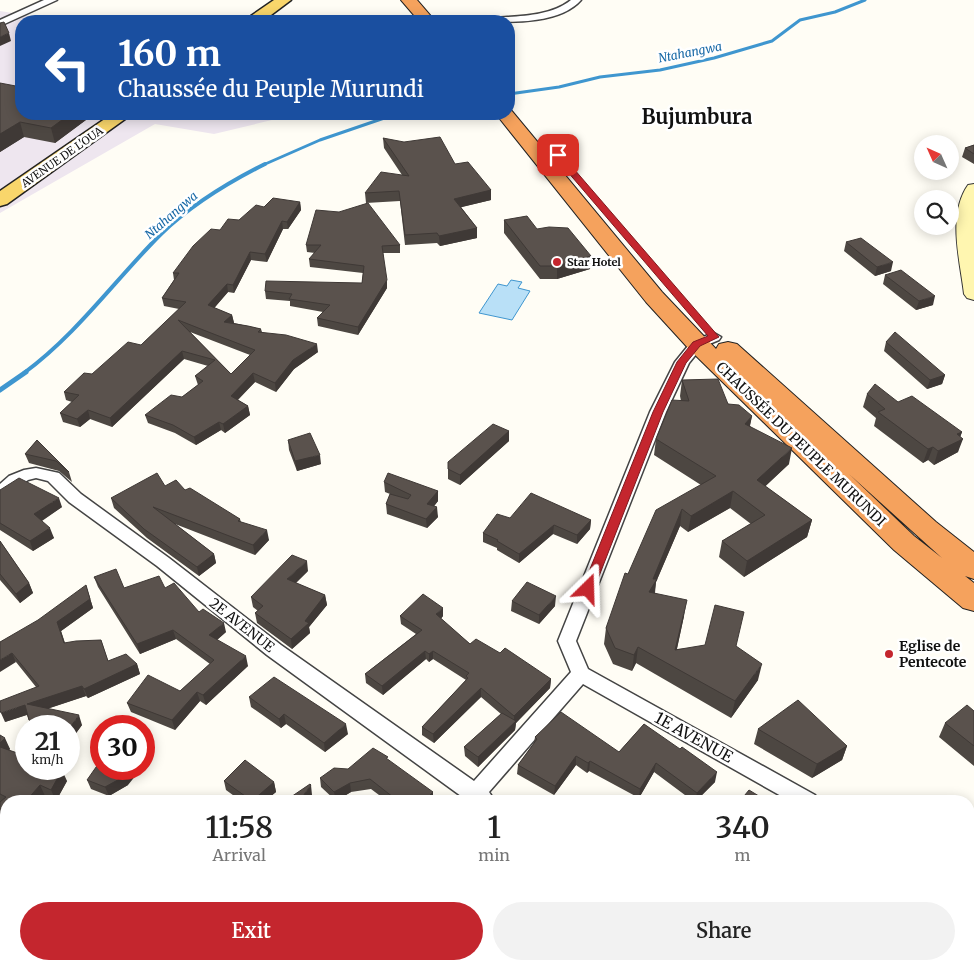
<!DOCTYPE html>
<meta charset="utf-8">
<style>
:root{--surface:#fff;--page:#f2f2f2;--text:#222;--muted:#767676;--accent:#c4262e}
body{margin:0;font-family:Merriweather,serif;background:var(--page);color:var(--text);height:100vh;display:flex;flex-direction:column;font-size:19px;white-space:nowrap}
*{box-sizing:border-box;margin:0}
p{font-size:16px;color:var(--muted)}
.icon{flex:none;width:28px;height:28px;fill:none;stroke:currentColor;stroke-width:2;stroke-linecap:round;stroke-linejoin:round}
.map{position:relative;flex:1;overflow:hidden}
.details{position:absolute;left:0px;top:795px;width:975px;height:175px;display:flex;flex-direction:column;background:var(--surface);border-radius:20px 20px 0 0;box-shadow:0 2px 12px #0003}
.details>*{flex:none}
.guide{position:absolute;left:15px;top:15px;width:500px;height:105px;border-radius:20px;box-shadow:0 2px 12px #0003;background:#1a4fa0;color:#fff;overflow:hidden}
.needle{width:32px;rotate:315deg}
.controls{position:absolute;left:914px;top:135px;display:grid;gap:10px}
.controls a{display:grid;place-items:center;width:45px;height:45px;border-radius:50%;background:var(--surface);box-shadow:0 2px 12px #0003;font-size:25px}
.speed{position:absolute;left:15px;top:715px;display:flex;gap:10px;font-size:25px;font-weight:700;text-align:center}
.speed>*{display:grid;place-content:center;width:65px;height:65px;border-radius:50%;background:var(--surface);box-shadow:0 2px 12px #0003;line-height:1}
.speed small{font-size:12px;font-weight:400}
.speed .limit{border:8px solid #d22;background:#fff;color:#111}
.pin{position:absolute;display:grid;place-items:center;width:42px;height:42px;color:#fff;margin:-21px;border-radius:10px;box-shadow:0 2px 8px #0006}
.me{position:absolute;width:55px;margin:-28px;rotate:22deg;stroke-linejoin:round;filter:drop-shadow(0 0 4px #0008)}
.turn{display:flex;align-items:center;gap:18px;height:105px;padding:0 20px;font-size:22px}
.turn .icon{width:65px;height:65px;stroke-width:2.5}
.turn b{display:block;font-size:35px;line-height:42px}
.eta{display:flex;justify-content:space-evenly;align-items:center;height:85px;text-align:center}
.eta b{font-size:30px;font-weight:600;line-height:35px}
.action{display:flex;gap:10px;margin-top:auto;padding:10px 20px}
.action a{flex:1;height:58px;border-radius:30px;background:var(--accent);color:#fff;font-size:20px;font-weight:600;line-height:58px;text-align:center}
.action a+a{background:var(--page);color:var(--text)}
.map>svg:first-child{display:block}
</style>
<div class="map">
<svg width="974" height="970" viewBox="0 0 974 970">
<rect width="100%" height="100%" fill="#fffdf5"/>
<path fill="#eee6ef" d="M0,11L25,15L40,21H21V114H120L88,140L127,114H297L214,134L155,124L0,213Z"/>
<path fill="#b9e0f7" stroke="#3f96cf" d="M511,280L522,282L518,288L530,291L512,320L479,313L498,284L507,286Z"/>
<g fill="none" stroke-linecap="round" stroke-linejoin="round">
<path stroke="#3f96cf" stroke-width="3" d="M509,94L559,87L600,77L660,70L714,58L772,41L800,20L835,12L865,0
M263,165L320,140L396,114"/>
<path stroke="#3f96cf" stroke-width="4" d="M24,373C77,334 115,280 161,234C192,204 227,183 265,164"/>
<path stroke="#3f96cf" stroke-width="5" d="M0,390L26,372"/>
<g stroke="#444" stroke-width="3">
<path id="street" d="M44,0H57L0,26V20Z
M571,0H581C561,23 514,23 487,21L492,18C517,16 550,17 571,0Z
M714,333L721,337L719,340L702,347L689,363L666,412L576,641L588,669L815,795L818,801H790L583,684L489,792L495,801H459L461,796L267,655L157,566L69,502L48,481L36,478L28,480L6,497L0,499V484L9,476L24,470L36,468L59,473L81,494L169,558L281,645L474,781L571,672L558,641L650,412L675,362L692,341Z
M969,911L974,913V938L969,936Z
M299,964H326L323,970H296Z
M389,964H417L420,970H392Z
M703,964H733L736,970H706Z
M813,964H838L835,970H810Z"/>
</g>
<g stroke="#333" stroke-width="2">
<path id="secondary" d="M974,184V300L967,298L964,294C960,260 947,215 968,185Z"/>
</g>
<g stroke="#222" stroke-width="3">
<path id="primary" d="M274,0H291L263,21H246L248,18Z
M112,114H132L7,204L0,206V191Z"/>
</g>
<g stroke="#222" stroke-width="2">
<path id="highway" d="M401,0H417L435,21H419Z
M509,109L511,110L662,292L716,349L719,344L728,342L737,344L936,522L974,552V579L965,576L974,583V611L963,608L894,550L689,349L646,302L496,114H509ZM849,474L942,558L914,536Z"/>
</g>
<use href="#street" fill="#fff" fill-rule="evenodd"/>
<use href="#secondary" fill="#fff6b0" fill-rule="evenodd"/>
<use href="#primary" fill="#f9d66b" fill-rule="evenodd"/>
<use href="#highway" fill="#f5a25d" fill-rule="evenodd"/>
</g>
<path fill="#4d4742" fill-rule="evenodd" d="M0,83L21,114H94L55,143L24,137L0,152Z
M383,138L455,164L491,190V200L461,207L477,228V238L440,246L437,243L405,245L400,201L366,203L365,193L402,175L384,148Z
M974,145V164L962,157L965,148Z
M300,202L301,210L288,229H283L267,262L251,260L234,293L228,292L214,308L232,315L234,323L261,329L262,332L318,352L294,369L276,392L255,382L238,400L248,406L250,415L225,433L221,430L196,445L175,433L148,423L145,415L182,397L198,385L195,376L208,366L184,359L112,427L90,419L80,427L63,422L60,413L72,402L66,400L64,392L141,345L179,309L164,306L162,298L174,280L173,273L220,230L264,207ZM190,332L250,355L231,374Z
M504,220L537,229L591,256L590,269L557,279H540L504,233Z
M846,242L891,271L875,276L844,251Z
M306,245H400V253H383L387,288L358,335L318,326L317,318L323,312L290,306V301L266,299L265,291L362,283L363,273L310,267L309,259L315,253L307,252Z
M885,275L933,305L916,310L883,284Z
M886,342L945,375L942,384L927,389L884,351Z
M682,380L752,416L750,426L789,464L765,486L812,520L807,537L744,577L719,557L722,541L751,524L730,508L688,532L680,526L656,582L655,593L684,616L677,649L736,646L758,680L731,718L636,663L632,671L613,664L604,644L606,628L628,574L701,485L654,455L656,439L681,401L680,396Z
M867,394L898,402L962,432L960,437L958,452L934,465L928,460L923,463L874,426L876,418L863,407Z
M509,431V441L460,485L448,479V462Z
M37,440L69,472L72,482L59,471L29,463L25,454Z
M288,440L321,464L297,471L289,450Z
M384,482L438,491V501L434,506L438,517L427,528L387,514L386,504L390,494L385,492Z
M165,486L185,490L240,519L241,522L269,540L255,555L175,524L214,554L216,563L199,576L147,538L114,508L111,498Z
M0,490L62,507L42,521L54,538L33,551L0,530Z
M510,518L591,520L590,529L577,544L553,534L519,563L497,550V548L483,542V533Z
M0,541L29,583L33,593L20,603L0,580Z
M308,571L296,583L325,595L327,605L309,627L310,633L292,649L257,623L255,613L258,611L253,607L251,597Z
M94,577L124,588H165L226,632L217,640L248,666L206,705L200,701L175,730L131,712L127,703L180,691L210,664L176,639L140,654L98,587Z
M89,595L93,608L61,631L65,643L101,640L108,661L137,664L140,674L88,698L86,696L47,709L82,725L71,740H69V726H31L27,715L5,722L36,687L0,642Z
M512,601L555,606L539,624L511,611Z
M400,616H443L441,619L470,644L500,653L551,679L550,688L516,723L515,730L478,767L465,756L464,747L501,714L481,697L434,743L422,735V727L466,680L433,659L429,662L426,659L383,695L366,683L365,674L416,634L401,624Z
M249,697L348,734L325,752L286,724L281,728L251,707Z
M974,711V766L939,737L945,723Z
M644,724L715,782L696,801H693L654,772L639,798L589,771L587,773L576,765L554,795L517,774L518,765L534,743L535,737L619,752Z
M758,729L847,746L842,760L812,778L754,744Z
M0,735L10,749L9,750L67,781L56,801L45,796L6,801V870L0,876Z
M388,760L433,801H387L371,789L351,792L336,801L321,787L320,778L348,769Z
M87,780L128,785L109,796L91,789Z
M224,781L274,782L276,792L265,801H241L226,790Z
M0,890L6,891V946L0,943Z
M465,964H514V966L511,970H473Z
M632,964H673L672,967L670,970H639Z
M856,964H932L930,970H863Z"/>
<path fill="#3f3936" d="M9,33L11,41L0,46V37Z
M70,114H94L55,143L51,128Z
M20,122L24,137L0,152V134Z
M491,190V200L454,209V199Z
M300,202L301,210L288,229L287,222Z
M282,221L283,229L267,262L265,254Z
M477,228V238L440,246L439,236Z
M250,252L251,260L234,293L233,285Z
M591,256L590,269L557,279V266Z
M893,262L891,271L875,276L877,267Z
M387,280V288L358,335V327Z
M227,284L228,292L210,313L208,305Z
M935,296L933,305L916,310L919,301Z
M232,315L234,323L224,322Z
M317,344L318,352L294,369L276,392L275,383L293,360Z
M182,351L184,359L112,427L110,418Z
M253,373L255,382L233,404L231,396Z
M945,375L942,384L927,389L930,380Z
M248,406L250,415L225,433L223,424Z
M88,410L90,419L80,427L77,419Z
M752,416L748,433L745,424Z
M219,422L221,430L196,445L194,437Z
M509,431V441L460,485V475Z
M962,432L959,440L963,439L958,452L934,465L938,451L957,434Z
M933,447L928,460L923,463L928,449Z
M792,448L789,464L754,497L757,480Z
M320,455L321,464L297,471L295,461Z
M438,491V501L428,514L427,504Z
M733,491L730,508L688,532L691,516Z
M59,498L62,507L38,523L34,514Z
M437,507L438,517L427,528L426,519Z
M682,509L680,526L656,582L654,596L649,592L653,579Z
M591,520L590,529L577,544V535Z
M812,520L807,537L744,577L747,561Z
M554,525L553,534L519,563V554Z
M50,528L54,538L33,551L30,541Z
M267,530L269,540L255,555L253,545Z
M214,554L216,563L199,576L197,567Z
M307,561L308,571L289,589L287,579Z
M29,583L33,593L20,603L16,594Z
M86,585L93,608L61,631L68,653L57,622Z
M325,595L327,605L309,627L310,633L292,649L291,639Z
M556,596L555,606L539,624V615Z
M687,600L684,616L673,666L675,650Z
M443,608V616L436,623V614Z
M224,623L226,632L211,645L209,635Z
M173,630L176,639L140,654L137,644Z
M638,647L636,663L632,671L634,655Z
M425,651L426,659L383,695L382,686Z
M433,651V659L429,662V654Z
M12,653L16,662L0,672V660Z
M246,656L248,666L206,705L203,695Z
M137,664L140,674L88,698L84,689Z
M762,664L758,680L731,718L735,701Z
M551,679L550,688L516,723L515,730L478,767V757L514,723V716Z
M82,686L86,696L31,714L27,704Z
M481,688V697L434,743L433,734Z
M197,692L200,701L175,730L172,720Z
M25,705L29,714L5,722L1,713Z
M284,714L286,724L281,728L279,719Z
M79,715L82,725L71,740L69,735V729Z
M346,724L348,734L325,752L324,743Z
M5,738L10,749L3,757L0,751V743Z
M847,746L842,760L812,778L817,764Z
M576,756V765L554,795L555,786Z
M590,761L589,771L587,773L588,763Z
M656,763L654,772L639,798L640,789Z
M130,769H141L128,785L109,796L105,787Z
M62,770L67,781L56,801L51,790Z
M717,772L715,782L696,801H695L697,793Z
M274,782L276,792L265,801H252Z
M350,783L351,792L336,801L334,792Z
M40,785L45,796L41,801H26Z
M311,785L312,795L308,801H299Z
M433,792V801H424Z
M6,855V870L0,876V860Z
M112,964H127L119,970H104Z
M276,964H278L280,970H270Z
M509,964H514V966L511,970H504Z
M668,964H673L672,967L670,970H662Z"/>
<path fill="#5a524d" stroke="#3f3936" fill-rule="evenodd" d="M4,22L9,33L0,37V23Z
M0,83L21,87V114H70L51,128L20,122L0,134Z
M440,137L455,164L468,162L491,190L454,199L477,228L439,236L437,233L405,235L399,191L365,193L381,172L409,176L383,138L404,142Z
M974,145V154L965,148Z
M273,198L300,202L287,222L282,221L265,254L250,252L233,285L227,284L208,305L232,315L224,322L248,326L261,329L258,332L286,335L317,344L293,360L275,383L253,373L231,396L248,406L223,424L219,422L194,437L173,425L145,415L171,395L182,397L203,381L195,376L215,360L182,351L110,418L88,410L77,419L60,413L79,395L64,392L84,373L92,374L128,342L141,345L186,302L162,298L179,273H173L193,246L211,229L220,230L228,219L239,220L256,205L264,207ZM178,320L211,333L255,350L231,374Z
M368,203L400,245L382,246L387,280L358,327L317,318L330,305L289,299L292,294L265,291L266,281L362,283L364,266L309,259L321,245H306L316,210L339,212Z
M527,216L537,229L549,227L568,228L591,256L557,266H540L504,220Z
M861,238L893,262L877,267L846,242Z
M901,270L935,296L919,301L885,275Z
M895,332L945,375L930,380L886,342Z
M718,379L728,404L739,405L752,416L745,424L792,448L757,480L812,520L747,561L722,541L765,515L733,491L691,516L682,509L653,579H657L649,592L687,600L675,650L705,645L715,605L744,612L736,646L762,664L735,701L638,647L634,655L615,648L606,628L625,573L628,574L656,510L716,476L656,439L672,400L689,401L682,380Z
M875,384L898,402L912,396L962,432L957,434L963,439L938,451L933,447L928,449L878,412L885,409L867,394Z
M493,424L509,431L460,475L448,469V462Z
M310,433L320,455L295,461L288,440Z
M37,440L69,472L56,461L25,454Z
M157,473L165,486L176,480L185,490L190,488L240,519L238,521L267,530L253,545L153,507L214,554L197,567L144,529L111,498Z
M388,473L438,491L427,504L437,507L426,519L386,504L390,494L408,499L411,495L384,482Z
M19,478L59,498L34,514L50,528L30,541L0,523V490Z
M531,493L591,520L577,535L554,525L519,554L497,541L498,540L483,533L497,514L510,518Z
M0,541L29,583L16,594L0,574Z
M292,555L307,561L287,579L325,595L305,621L309,623L291,639L255,613L263,606L251,597Z
M116,569L124,588L159,576L165,588L174,583L199,612L203,609L224,623L209,635L246,656L203,695L197,692L172,720L127,703L148,675L180,691L214,660L173,630L137,644L94,577Z
M527,582L556,596L539,615L512,601Z
M86,585L90,599L57,622L64,643L76,641L101,640L108,661L126,654L137,664L84,689L82,686L27,704L79,715L69,729V726H50L29,720L25,705L1,713L0,710V701L39,686L12,653L0,660V642L38,620Z
M423,594L443,608L436,614L470,644L476,639L500,653L505,648L551,679L514,716L481,688L433,734L422,727L468,678L466,676L469,673L433,651L429,654L425,651L382,686L365,674L422,630L400,616Z
M274,677L346,724L324,743L284,714L279,719L249,697Z
M798,700L847,746L817,764L758,729Z
M967,705L974,711V746L945,723Z
M561,712L619,752L644,724L680,749L682,747L717,772L697,793L656,763L640,789L590,761L588,763L576,756L555,786L518,765L537,739L535,737Z
M502,713L516,721L478,757L464,747Z
M0,735L5,738L0,743Z
M0,747L26,756V769H59L62,770L51,790L40,785L26,801H6V855L0,860V802L6,797L0,794Z
M373,748L388,757L386,758L433,792L424,801H398L370,779L350,783L334,792L320,778L334,768L348,769Z
M101,760V769H130L125,776L105,787L87,780Z
M245,760L274,782L252,801L224,781Z
M310,784L311,785L299,801H285Z
M749,790L767,801H740Z
M0,890L6,891V939L0,936Z
M59,964H112L104,970H54V966Z
M172,964H276L270,970H239L236,967L232,970H165Z
M339,964H376L383,970H333Z
M476,964H509L504,970H484Z
M646,964H668L662,970H653Z
M870,964H932L933,965L928,970H877Z"/>
<path fill="#c4262e" stroke="#7f191e" d="M555,154H561L719,337L700,346L686,363L663,412L594,589L592,592H583L582,589L653,412L677,362L693,342L708,336L555,157Z"/>
<g fill="#c4262e" stroke="#fff" stroke-width="2">
<circle cx="557" cy="262" r="5"/>
<circle cx="889" cy="654" r="5"/>
</g>
<g text-anchor="middle" dominant-baseline="central" stroke-width="5" stroke-linejoin="round" paint-order="stroke">
<g font-size="11" fill="#111" stroke="#fff">
<text transform="translate(62 157) rotate(-35)">AVENUE DE L'OUA</text>
</g>
<g font-size="11" font-weight="bold" fill="#111" stroke="#fff" text-anchor="start">
<text x="567" y="262">Star Hotel</text>
</g>
<g font-size="12" font-style="italic" fill="#1768a6" stroke="#fff">
<text transform="translate(690 52) rotate(-11)">Ntahangwa</text>
<text transform="translate(171 215) rotate(-41)">Ntahangwa</text>
</g>
<g font-size="14" fill="#111" stroke="#fff">
<text transform="translate(801 444) rotate(44)">CHAUSSÉE DU PEUPLE MURUNDI</text>
<text transform="translate(242 625) rotate(38)">2E AVENUE</text>
</g>
<g font-size="14" font-weight="bold" fill="#111" stroke="#fff" text-anchor="start">
<text x="899" y="646">Eglise de<tspan x="899" dy="16">Pentecote</tspan></text>
</g>
<g font-size="16" fill="#111" stroke="#fff">
<text transform="translate(694 737) rotate(29)">1E AVENUE</text>
</g>
<g font-size="20" font-weight="bold" fill="#111" stroke="#fff">
<text x="697" y="116">Bujumbura</text>
</g>
</g>
</svg>
<div class="controls">
<a><svg class="needle" viewBox="-14 -14 28 28"><path d="M0-13l5 13h-10z" fill="#e53935"/><path d="M0 13l5-13h-10z" fill="#767676"/></svg></a>
<a><svg class="icon" aria-label="search" viewBox="0 0 24 24"><circle cx="10" cy="10" r="6"/><path d="M15 15l6 6"/></svg></a>
</div>
<div class="speed"><div>21<small>km/h</small></div><div class="limit">30</div></div>
<div class="pin" style="left:558px;top:155px;background:#d93025"><svg class="icon" aria-label="arrive" viewBox="0 0 24 24"><path d="M6 21V4h12l-3 4 3 4H6"/></svg></div>
<svg class="me" style="left:588px;top:589px" viewBox="-20 -20 40 40"><path d="M0-17L14 15 0 8-14 15z" fill="#c4262e" stroke="#fff" stroke-width="4"/></svg>
<div class="guide">
<div class="turn"><svg class="icon" aria-label="left" viewBox="0 0 24 24"><path d="M17 20v-9H6M10 6l-5 5 5 5"/></svg><div><b>160 m</b>Chaussée du Peuple Murundi</div></div>
</div>
<section class="details">
<div class="eta">
<div><b>11:58</b><p>Arrival</p></div>
<div><b>1</b><p>min</p></div>
<div><b>340</b><p>m</p></div>
</div>
<div class="action"><a>Exit</a><a>Share</a></div>
</section>
</div>
